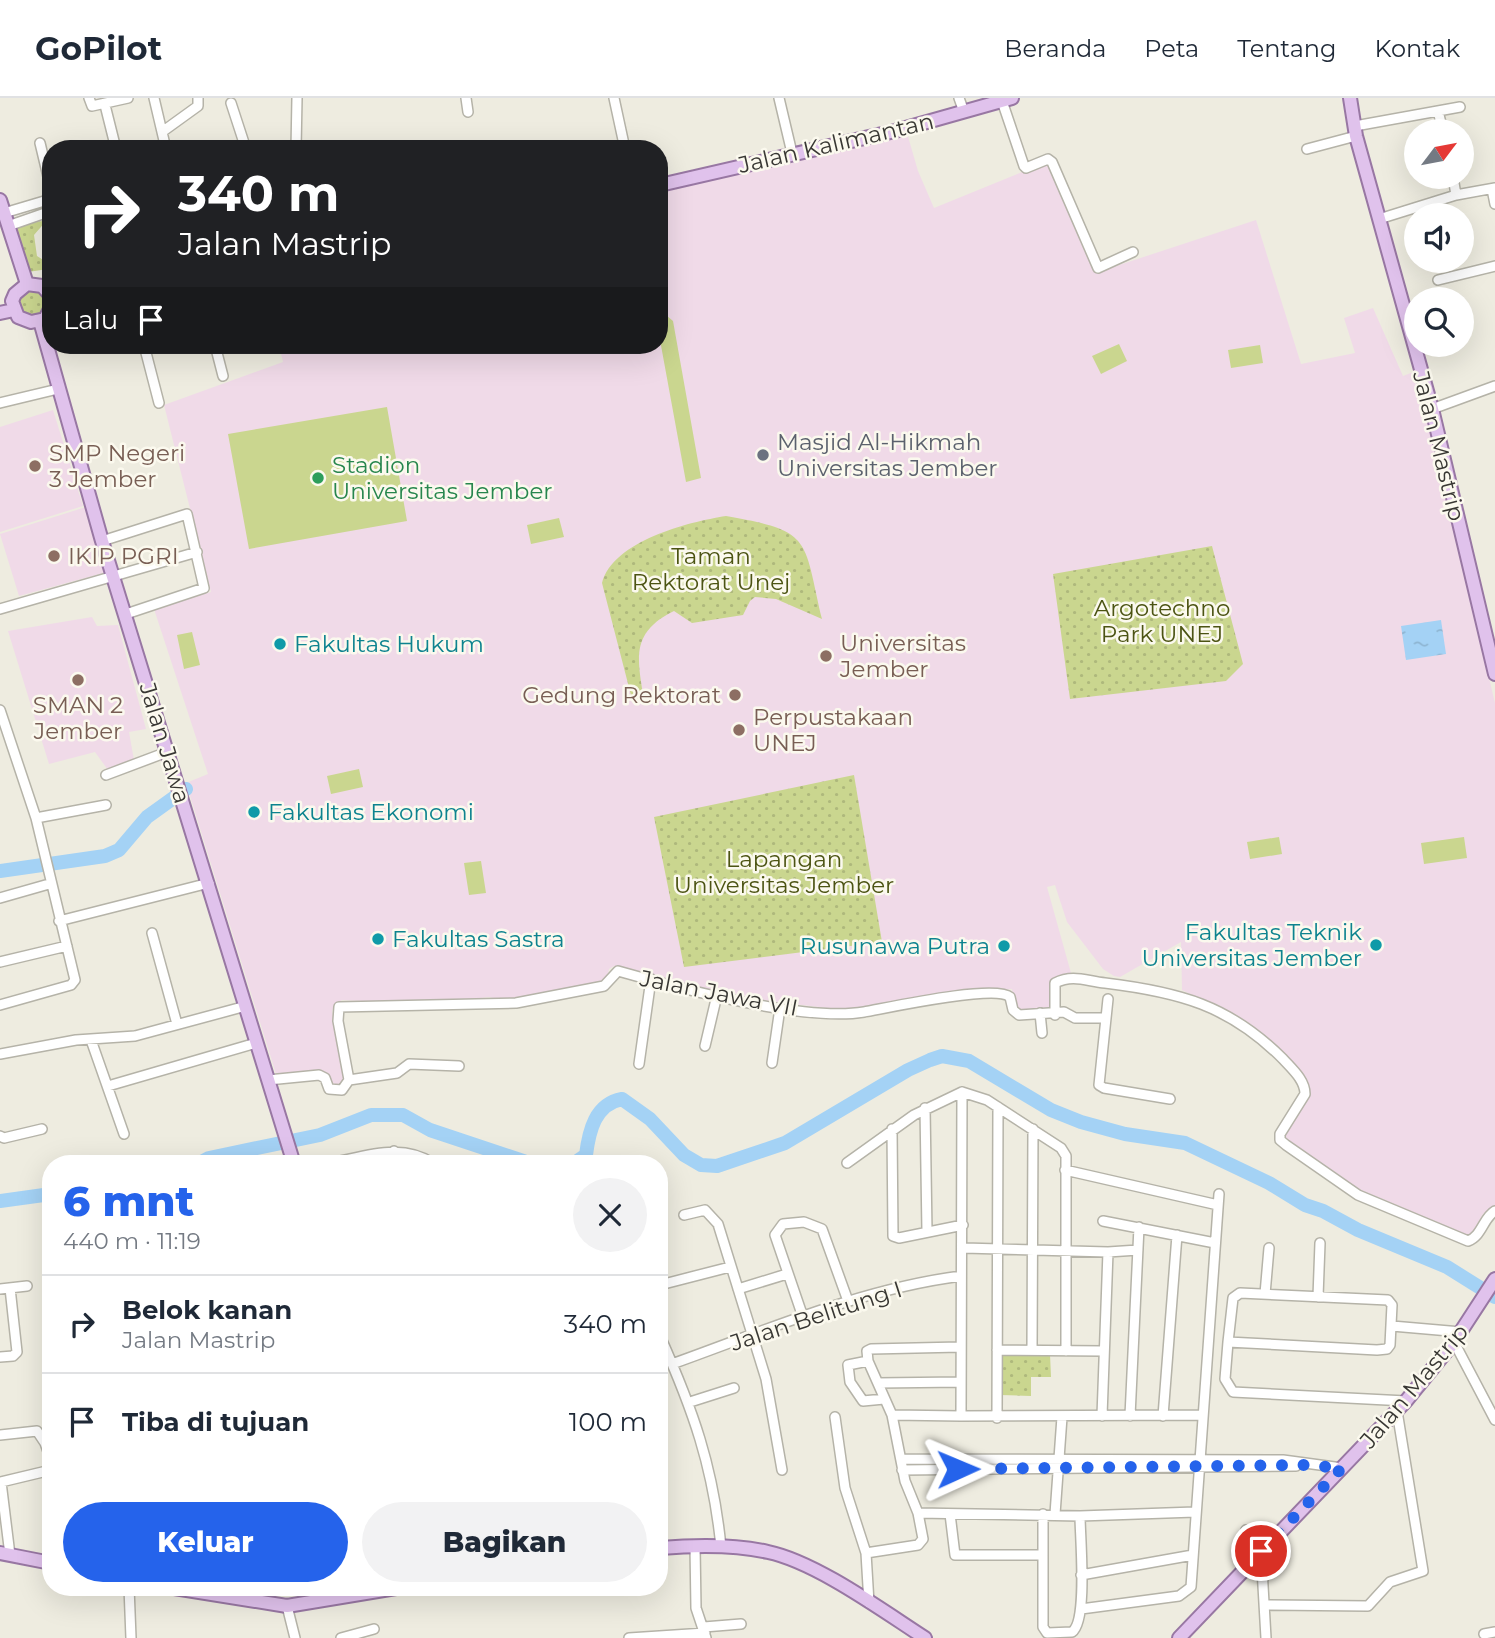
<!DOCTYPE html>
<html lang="id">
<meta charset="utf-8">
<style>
:root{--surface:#fff;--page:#f2f2f3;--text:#1f2937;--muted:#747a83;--line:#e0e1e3;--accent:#2563eb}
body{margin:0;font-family:Montserrat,sans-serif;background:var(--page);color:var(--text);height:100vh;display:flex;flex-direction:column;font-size:26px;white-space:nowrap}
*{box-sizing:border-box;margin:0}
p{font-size:23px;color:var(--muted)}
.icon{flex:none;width:38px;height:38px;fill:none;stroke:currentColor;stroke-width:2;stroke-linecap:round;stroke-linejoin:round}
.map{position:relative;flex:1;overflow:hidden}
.drawer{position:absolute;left:42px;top:1057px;width:626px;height:441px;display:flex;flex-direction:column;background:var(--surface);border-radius:28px;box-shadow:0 7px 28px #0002}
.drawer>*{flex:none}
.top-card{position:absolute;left:42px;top:42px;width:626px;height:214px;border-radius:28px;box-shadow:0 7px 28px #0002;background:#202124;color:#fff;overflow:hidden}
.needle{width:46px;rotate:58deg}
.fabs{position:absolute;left:1404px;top:21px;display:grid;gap:14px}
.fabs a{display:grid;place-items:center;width:70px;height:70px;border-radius:50%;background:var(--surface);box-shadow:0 7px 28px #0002;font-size:35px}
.pin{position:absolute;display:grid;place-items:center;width:60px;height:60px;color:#fff;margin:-30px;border:4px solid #fff;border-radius:50%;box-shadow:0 2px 7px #0007}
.me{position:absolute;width:77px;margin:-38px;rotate:89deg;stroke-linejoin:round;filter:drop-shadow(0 0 5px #0008)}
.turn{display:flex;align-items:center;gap:24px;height:147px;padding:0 21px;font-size:32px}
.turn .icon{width:91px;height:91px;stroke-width:2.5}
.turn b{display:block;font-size:49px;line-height:60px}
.then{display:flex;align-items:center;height:66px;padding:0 21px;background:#0003;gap:14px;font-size:26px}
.round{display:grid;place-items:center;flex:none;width:74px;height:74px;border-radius:37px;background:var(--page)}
.head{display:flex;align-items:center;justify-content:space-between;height:119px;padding:0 21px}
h1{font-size:42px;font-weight:800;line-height:52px;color:var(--accent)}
.button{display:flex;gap:14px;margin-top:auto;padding:14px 21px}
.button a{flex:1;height:80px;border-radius:42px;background:var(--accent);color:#fff;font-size:28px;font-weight:800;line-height:80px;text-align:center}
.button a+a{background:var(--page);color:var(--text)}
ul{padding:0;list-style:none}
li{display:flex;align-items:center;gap:21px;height:98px;padding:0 21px;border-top:2px solid var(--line)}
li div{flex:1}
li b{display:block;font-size:26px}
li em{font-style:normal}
header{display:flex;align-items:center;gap:42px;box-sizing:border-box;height:98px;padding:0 35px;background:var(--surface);border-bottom:2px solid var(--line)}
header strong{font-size:33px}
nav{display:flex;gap:38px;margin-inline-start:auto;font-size:24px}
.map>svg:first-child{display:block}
</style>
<header>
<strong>GoPilot</strong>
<nav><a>Beranda</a><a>Peta</a><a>Tentang</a><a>Kontak</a></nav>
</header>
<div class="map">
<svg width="1495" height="1540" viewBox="0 0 1495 1540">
<defs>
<pattern id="park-dots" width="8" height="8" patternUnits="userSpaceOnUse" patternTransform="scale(1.75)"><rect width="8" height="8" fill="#cad68f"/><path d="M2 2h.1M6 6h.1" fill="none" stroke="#aeb87c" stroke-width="1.8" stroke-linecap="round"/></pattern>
<pattern id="water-ripples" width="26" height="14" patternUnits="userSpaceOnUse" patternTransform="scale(1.75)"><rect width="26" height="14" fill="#a4d2f5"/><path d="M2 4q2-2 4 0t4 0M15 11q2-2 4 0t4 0" fill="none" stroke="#8eb5d2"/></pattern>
</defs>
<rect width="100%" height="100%" fill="#eeece0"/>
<path fill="#f0dae8" d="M907,35L918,73L934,110L1049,63L1098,174L1256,122L1301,266L1355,255L1344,220L1373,210L1403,278L1416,273L1495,605V1108L1483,1116L1470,1138L1361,1092L1283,1041L1282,1036L1308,997L1273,947L1236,918L1182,892L1181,844L1120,879L1114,878L1103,871L1067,824L1055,787L1047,789L1071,875L1052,883V912L1015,911L1012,891L948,896L861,911L827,910L769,903L673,884L614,868L609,871L606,886L503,904L490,899L423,906L342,902L335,906L332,913L344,985L336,989L328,978L277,979L186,685L208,676L154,511L211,494L164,307L283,264L279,247H660V92Z
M53,312L83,408L0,434V329Z
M86,409L107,474L19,498L0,436Z
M92,519L97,528L118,527L146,631L129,634L134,662L108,672L95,654L49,666L8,533Z"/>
<path fill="#cad68f" d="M666,217L673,223L701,380L686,384L660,242V219Z
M1119,246L1127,263L1101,276L1092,258Z
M1260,247L1263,265L1231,270L1228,252Z
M387,309L407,423L249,451L228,336Z
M559,420L564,439L531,446L527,427Z
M192,534L200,567L184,571L177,537Z
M359,671L363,689L331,696L327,678Z
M1279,739L1282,756L1250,761L1247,744Z
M1464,739L1467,760L1424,766L1421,745Z
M481,763L486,795L469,797L464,765Z"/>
<path fill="url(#park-dots)" d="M47,122L34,137L37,158L51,167L48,171L28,174L12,129Z
M27,186L51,198L50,214L26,223L15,196Z
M726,418C813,433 803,440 822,521L776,501L755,499L750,503L743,517L692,525L674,513C629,535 638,562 644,603L633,605L602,485C613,443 688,424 726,418Z
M1212,448L1243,566L1226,583L1070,601L1053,476Z
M854,677L882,844L684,869L654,719Z
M1002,1255L1050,1256L1051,1279H1031V1298L1001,1297Z"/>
<path fill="url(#water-ripples)" d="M1441,522L1446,556L1406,562L1401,528Z"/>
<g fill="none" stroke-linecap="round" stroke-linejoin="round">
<path stroke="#a4d2f5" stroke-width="14" d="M0,773L105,758L119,752L147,719L186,691
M198,1066L209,1060L320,1037L371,1017H403L430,1032L532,1066
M573,1066L586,1057C589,1033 595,1006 622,1001L650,1021L684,1057L701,1067L717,1068L785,1045L908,972L930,962L942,958L969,963L1051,1012L1081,1024L1125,1036L1185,1045L1269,1085L1305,1107L1323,1113L1358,1132L1447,1169L1495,1199
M0,1103L51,1096"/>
<g stroke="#b5b3a8" stroke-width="12">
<path id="minor" d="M89,0L92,8L128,0
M154,0L166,51
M466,0L468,14
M614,0L625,51
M779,0L792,55
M959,0L964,14
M1002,3L1024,68L1026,70L1048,61L1052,64L1098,170L1133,154
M231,5L246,51
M105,7L116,51
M1438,13L1443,33
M1355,28L1460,9
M162,34L198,8V0
M40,45L51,91
M296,51L297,0
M1307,51L1356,38
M1453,79L1456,97
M1492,91L1495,106
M4,115L51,101
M1379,121L1456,97L1495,90
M8,128L51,113
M1438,182L1495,168
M144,247L159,305
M215,247L223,278
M0,305L58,291
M1432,311L1495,288
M102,443L187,416L204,490L126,516
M0,511L197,454
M0,612L36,720L75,882L71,887L0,907
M106,677L167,654
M36,720L106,707
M0,800L49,786
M59,823L209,785
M152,835L177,926
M0,864L67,848
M1108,901L1099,987L1104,990L1170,1001
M1040,915L1042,935
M1055,917V885C1073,876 1086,883 1105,885C1179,894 1229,907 1283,961C1292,971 1305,982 1305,996L1280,1036V1042L1286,1047L1358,1097L1468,1143C1482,1138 1483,1120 1495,1113
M91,942L124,1036
M705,948L717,897
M0,956L76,942L135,938L246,908
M772,965L780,910
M639,966L651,881
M268,982L319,977L325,980L329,991L342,992L349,982L338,923L339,909L516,905L604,888L618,873C678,890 804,924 864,914C887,910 995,886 1010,899L1013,912L1019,917L1064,914L1075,920H1106
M349,982L397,975L409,966L459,968
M108,988L256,945
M925,1010L927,1134
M892,1031L893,1138L899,1140L963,1127
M0,1038L4,1040L42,1031
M394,1053L398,1066
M847,1065L914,1017L962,994L987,1002L1061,1050L1066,1058V1253
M326,1066C362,1060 400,1043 434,1066
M1065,1072L1218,1107
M684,1117L705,1112L718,1126L766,1281L782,1372
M1103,1123L1215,1145
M964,1150L1108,1154L1138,1152
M660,1187L730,1169
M0,1191L27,1188
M738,1191L787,1176
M1240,1195L1388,1202L1392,1207L1390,1247L1387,1251L1377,1252L1228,1244L1233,1200Z
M1265,1196L1269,1150
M1318,1199L1320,1145
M803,1219L775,1137L783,1126L804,1124L822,1131L848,1203
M1392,1228L1461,1234
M660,1238C693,1312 713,1368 721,1449
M1228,1244L1225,1281L1233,1294L1406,1303
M1454,1244L1495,1322
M997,1252L1103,1253
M1032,1252L1033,1031
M50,1255H51
M0,1259L13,1258L17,1254L10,1190
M868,1263L848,1267L850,1284L863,1303L884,1301
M672,1266C767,1232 861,1191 961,1178
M878,1285L961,1284
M690,1304L734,1290
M892,1317L961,1318L962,994
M961,1318L1203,1317
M1102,1318L1108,1154
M1130,1318L1139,1129
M1163,1318L1177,1137
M835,1319L845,1390L866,1455L869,1505
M997,1320L998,1009
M0,1337L37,1333L45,1345L50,1359
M901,1361L1283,1362L1342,1370
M902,1372L1296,1368
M918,1415L1080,1418L1195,1414
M950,1416L955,1457H1043
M1043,1416V1529L1047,1535L1072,1534C1088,1523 1080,1439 1080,1418
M1055,1416L1062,1319
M1246,1432L1278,1435
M695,1449L696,1510L706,1540
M1261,1453L1266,1540
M866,1455L918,1447L923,1441L918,1415L905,1383L892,1317L868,1263L867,1253L871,1251L960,1249
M10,1457L1,1384L51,1372
M1081,1477L1193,1457
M129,1489L131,1540
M1266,1507L1368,1508L1390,1484L1423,1473L1397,1313
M287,1508L295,1540
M1081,1511L1179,1498L1191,1489L1219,1096
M704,1529L741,1526
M1484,1536L1495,1534
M341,1540L374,1531
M629,1540L705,1535"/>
</g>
<g stroke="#9877a3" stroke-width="16">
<path id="major" d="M1350,0L1356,38L1432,311L1495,576
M660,87L895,33L1012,0
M0,102L27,186
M51,198L42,188L27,186L15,196L12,203L18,219L31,224L45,221L51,209
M0,215L14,212
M40,223L102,443L294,1066
M660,1450C695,1447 733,1446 768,1454C816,1464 883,1513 925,1540
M0,1455L51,1465
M168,1489L287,1508L402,1489
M1179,1540L1406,1303L1454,1244L1495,1181"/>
</g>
<use href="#minor" stroke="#fff" stroke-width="9"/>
<use href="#major" stroke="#e0c2ec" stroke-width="12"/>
</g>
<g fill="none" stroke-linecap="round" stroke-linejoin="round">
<path stroke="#2563eb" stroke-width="12" stroke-dasharray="0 21.6" d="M958,1371L1305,1367L1342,1370L1261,1453"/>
</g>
<circle fill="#6b7280" stroke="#fbf9ee" stroke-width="2.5" cx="763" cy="357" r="7"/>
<g fill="#8d6e63" stroke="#fbf9ee" stroke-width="2.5">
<circle cx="35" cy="368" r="7"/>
<circle cx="54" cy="458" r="7"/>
<circle cx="826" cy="558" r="7"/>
<circle cx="78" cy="582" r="7"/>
<circle cx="735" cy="597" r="7"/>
<circle cx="739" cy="632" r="7"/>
</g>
<circle fill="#2e9e5b" stroke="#fbf9ee" stroke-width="2.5" cx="318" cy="380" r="7"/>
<g fill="#0f9aa8" stroke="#fbf9ee" stroke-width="2.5">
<circle cx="280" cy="546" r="7"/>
<circle cx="254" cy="714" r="7"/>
<circle cx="378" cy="841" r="7"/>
<circle cx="1376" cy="847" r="7"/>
<circle cx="1004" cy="848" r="7"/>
</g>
<g text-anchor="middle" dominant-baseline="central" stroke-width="5" stroke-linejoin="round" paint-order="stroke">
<g font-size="23" fill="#383733" stroke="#fbf9ee">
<text transform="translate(836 45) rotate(-13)">Jalan Kalimantan</text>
<text transform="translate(1439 348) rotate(76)">Jalan Mastrip</text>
<text transform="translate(165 645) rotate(73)">Jalan Jawa</text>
<text transform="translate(719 895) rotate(11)">Jalan Jawa VII</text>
<text transform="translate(816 1218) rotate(-18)">Jalan Belitung I</text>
<text transform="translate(1414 1288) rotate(-50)">Jalan Mastrip</text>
</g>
<g font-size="23" fill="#5b616d" stroke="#fbf9ee" text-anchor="start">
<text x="777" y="344">Masjid Al-Hikmah<tspan x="777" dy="26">Universitas Jember</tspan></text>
</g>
<g font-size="23" fill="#785e54" stroke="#fbf9ee" text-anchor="start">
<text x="49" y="355">SMP Negeri<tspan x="49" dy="26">3 Jember</tspan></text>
<text x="68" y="458">IKIP PGRI</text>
<text x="840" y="545">Universitas<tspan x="840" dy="26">Jember</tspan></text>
<text x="721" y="597" text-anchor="end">Gedung Rektorat</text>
<text x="78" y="607" text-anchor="middle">SMAN 2<tspan x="78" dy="26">Jember</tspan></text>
<text x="753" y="619">Perpustakaan<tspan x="753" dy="26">UNEJ</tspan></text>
</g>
<g font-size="23" fill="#27864d" stroke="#fbf9ee" text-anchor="start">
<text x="332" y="367">Stadion<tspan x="332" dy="26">Universitas Jember</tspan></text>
</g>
<g font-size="23" fill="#4c5413" stroke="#fbf9ee">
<text x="711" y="458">Taman<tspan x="711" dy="26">Rektorat Unej</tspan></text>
<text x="1162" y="510">Argotechno<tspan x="1162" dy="26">Park UNEJ</tspan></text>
<text x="784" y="761">Lapangan<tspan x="784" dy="26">Universitas Jember</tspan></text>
</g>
<g font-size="23" fill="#0d838f" stroke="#fbf9ee" text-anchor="start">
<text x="294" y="546">Fakultas Hukum</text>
<text x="268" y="714">Fakultas Ekonomi</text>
<text x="1362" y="834" text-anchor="end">Fakultas Teknik<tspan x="1362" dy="26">Universitas Jember</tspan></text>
<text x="392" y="841">Fakultas Sastra</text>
<text x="990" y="848" text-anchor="end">Rusunawa Putra</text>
</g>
</g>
</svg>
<div class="fabs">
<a><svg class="needle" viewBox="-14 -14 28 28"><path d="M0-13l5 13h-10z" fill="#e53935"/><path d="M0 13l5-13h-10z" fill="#747a83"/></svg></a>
<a><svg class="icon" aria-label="sound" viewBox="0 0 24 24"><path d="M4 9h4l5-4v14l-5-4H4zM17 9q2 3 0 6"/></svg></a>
<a><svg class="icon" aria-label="search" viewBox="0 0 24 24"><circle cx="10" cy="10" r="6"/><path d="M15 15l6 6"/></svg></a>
</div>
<div class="pin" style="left:1261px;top:1453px;background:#d93025"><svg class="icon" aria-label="arrive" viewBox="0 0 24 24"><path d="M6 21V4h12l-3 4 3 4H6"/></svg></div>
<svg class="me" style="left:958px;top:1371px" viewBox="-20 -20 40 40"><path d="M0-17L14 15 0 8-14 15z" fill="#2563eb" stroke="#fff" stroke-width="4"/></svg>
<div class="top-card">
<div class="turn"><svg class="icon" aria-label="right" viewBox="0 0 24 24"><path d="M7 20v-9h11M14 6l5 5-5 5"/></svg><div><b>340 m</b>Jalan Mastrip</div></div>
<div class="then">Lalu<svg class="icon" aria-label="arrive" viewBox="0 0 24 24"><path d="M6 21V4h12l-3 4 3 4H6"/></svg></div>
</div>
<section class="drawer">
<div class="head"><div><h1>6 mnt</h1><p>440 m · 11:19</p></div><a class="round"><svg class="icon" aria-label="close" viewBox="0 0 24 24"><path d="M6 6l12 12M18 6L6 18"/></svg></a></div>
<ul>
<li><svg class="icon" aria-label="right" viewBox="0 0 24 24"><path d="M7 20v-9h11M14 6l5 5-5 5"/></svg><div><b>Belok kanan</b><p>Jalan Mastrip</p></div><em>340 m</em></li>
<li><svg class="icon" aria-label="arrive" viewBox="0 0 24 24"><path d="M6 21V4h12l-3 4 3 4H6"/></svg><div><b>Tiba di tujuan</b></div><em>100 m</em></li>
</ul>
<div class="button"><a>Keluar</a><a>Bagikan</a></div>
</section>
</div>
